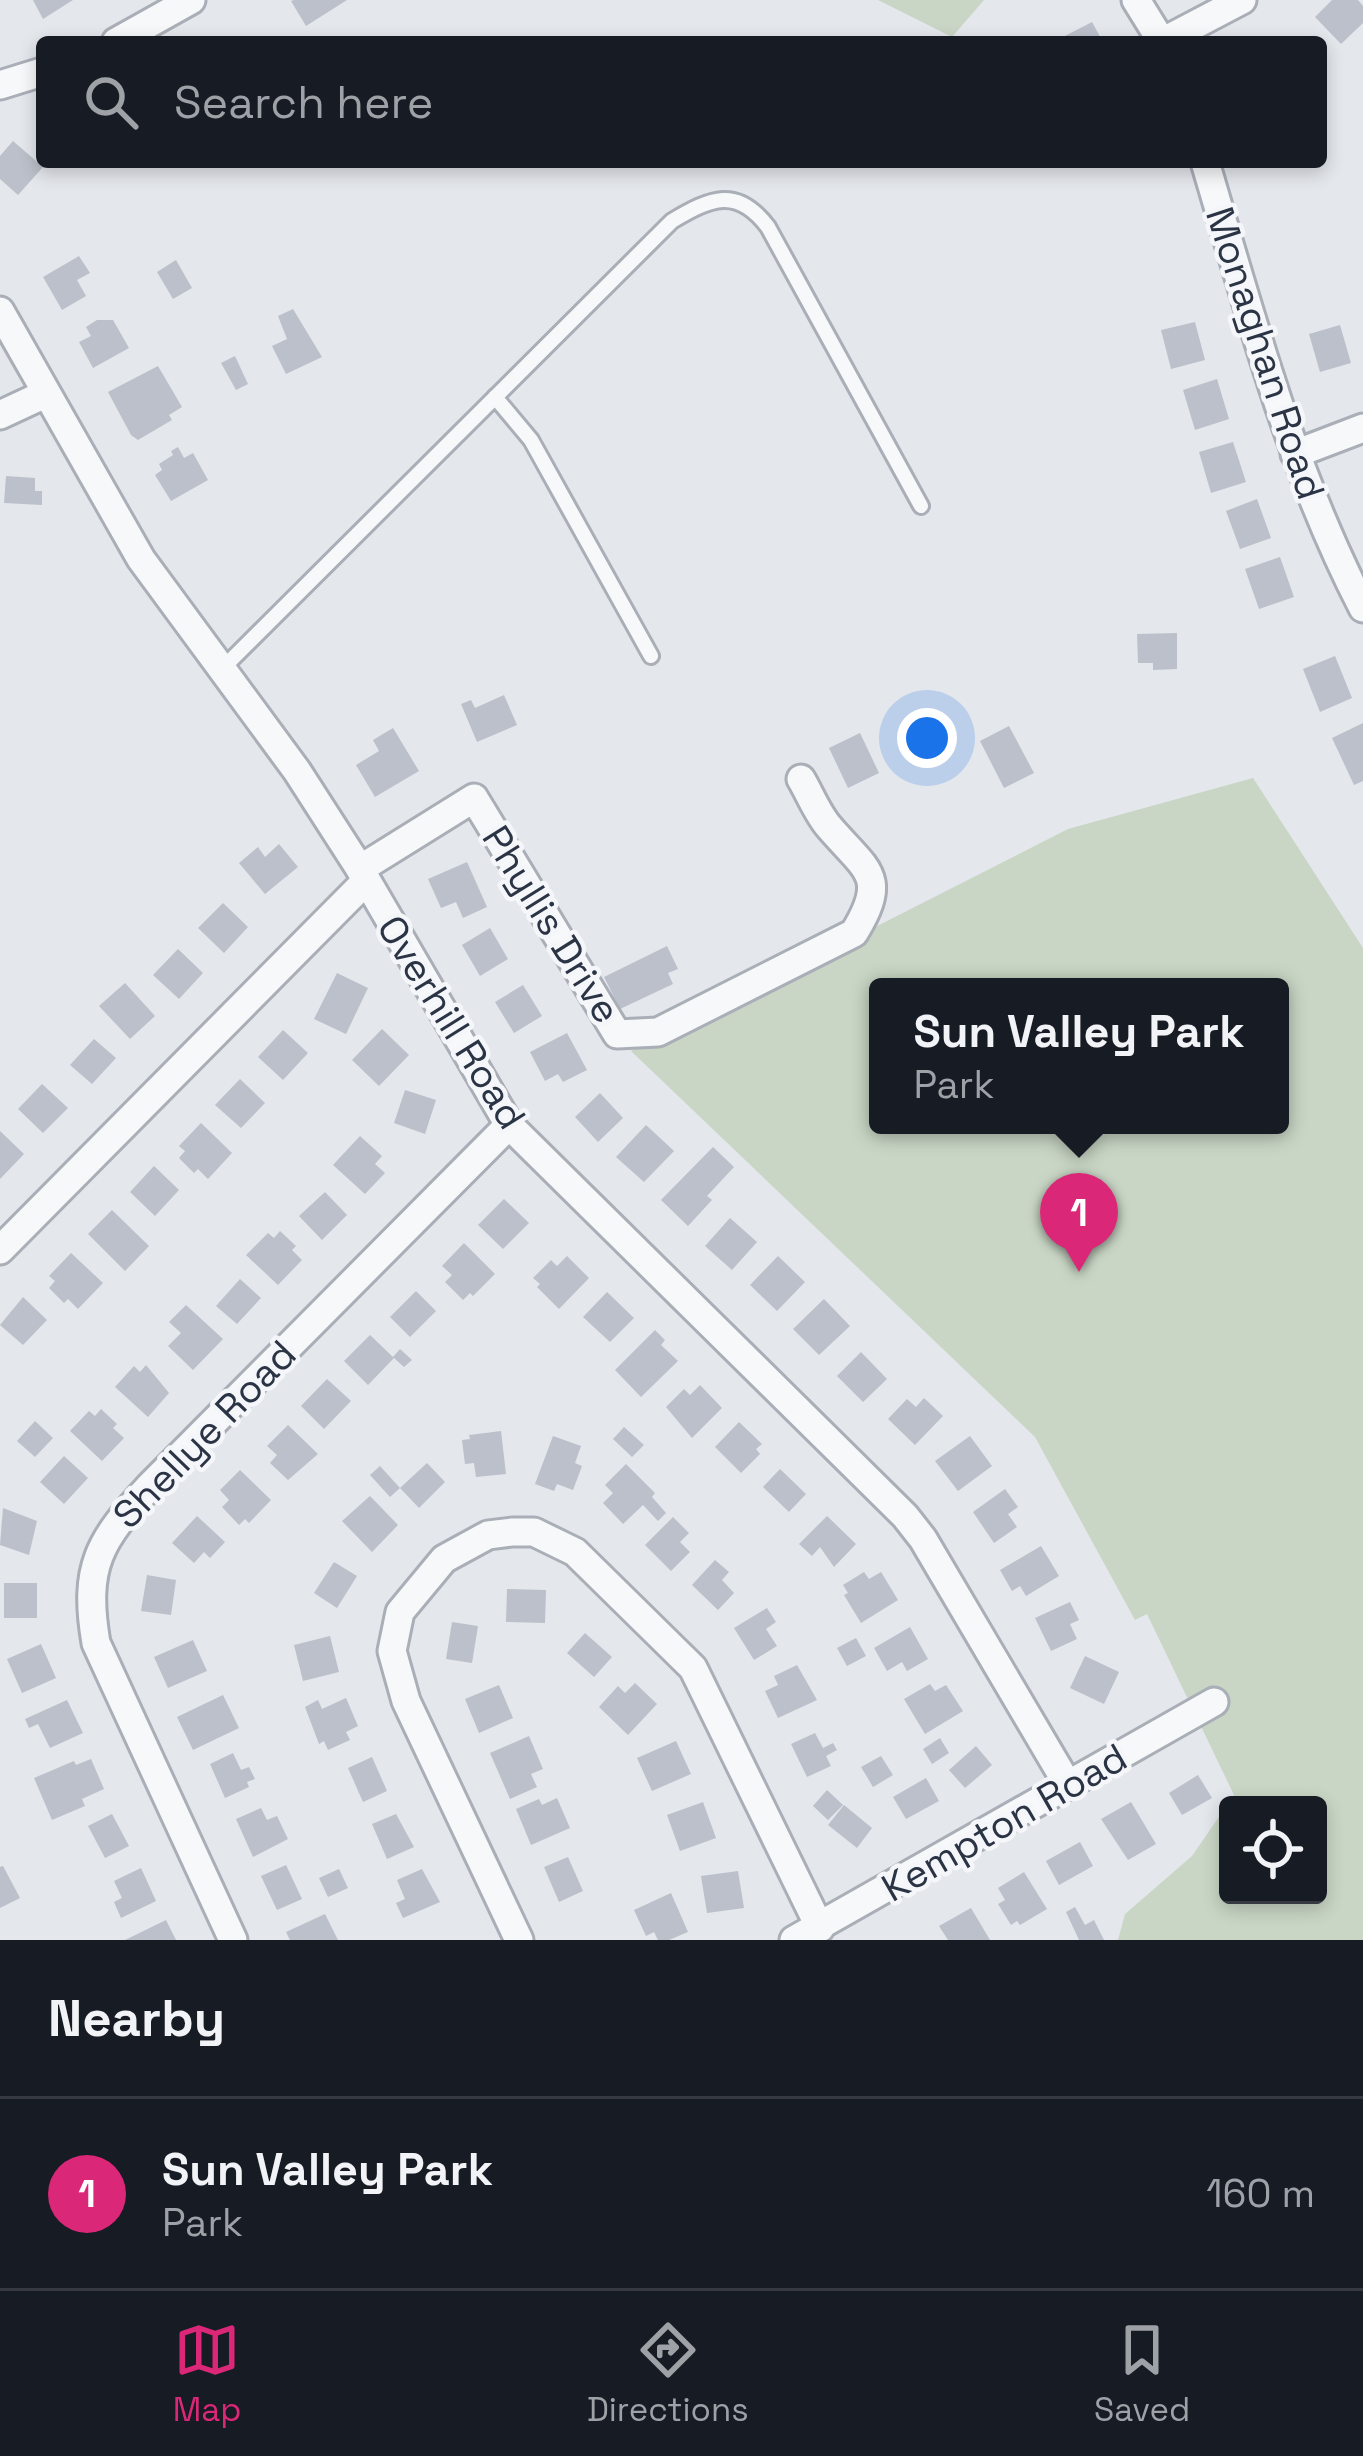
<!DOCTYPE html>
<style>
:root{--surface:#171b24;--page:#242831;--text:#f1f3f6;--muted:#9ea1a6;--line:#363941;--accent:#db2777}
body{margin:0;font-family:"Space Grotesk",sans-serif;background:var(--page);color:var(--text)}
.controls{position:absolute;right:36px;bottom:36px;display:grid;overflow:hidden;border-radius:12px;box-shadow:0 6px 18px #0003}
.controls button{width:108px;height:108px;display:grid;place-items:center;padding:0;border:0;border-bottom:3px solid var(--line);background:var(--surface);color:var(--text);font:60px sans-serif}
.you{position:absolute;left:927px;top:738px;width:42px;height:42px;margin:-30px;border:9px solid #fff;border-radius:50%;background:#1a73e8;box-shadow:0 0 0 18px #1a73e833}
.badge{display:grid;place-items:center;width:78px;height:78px;border-radius:50%;background:var(--accent);color:#fff;font-size:39px;font-weight:700}
.pin{position:absolute;translate:-50% -99px;filter:drop-shadow(0 3px 6px #0008)}
.pin::after{content:'';position:absolute;top:63px;width:42px;height:36px;background:inherit;clip-path:polygon(0 0,100% 0,50% 100%)}
.popup{position:absolute;left:869px;top:978px;width:420px;height:156px;box-sizing:border-box;display:grid;place-content:center;border-radius:12px;background:var(--surface);filter:drop-shadow(0 3px 9px #0005);font-size:39px;white-space:nowrap;color:var(--muted)}
.popup b{font-size:45px;color:var(--text)}
.popup::after{content:'';position:absolute;left:50%;top:100%;margin-left:-24px;border:24px solid transparent;border-top-color:var(--surface)}
.list{margin:0;padding:0;list-style:none}
h2{display:flex;justify-content:space-between;align-items:center;height:156px;margin:0;padding:0 48px;font-size:51px}
h2 small{font-size:39px;font-weight:400;color:var(--muted)}
.list li{display:grid;grid-template-columns:78px 1fr auto;gap:36px;align-items:center;box-sizing:border-box;height:192px;padding:0 48px;border-top:3px solid var(--line)}
.list b{display:block;font-size:45px;white-space:nowrap}
.list p{margin:0;font-size:39px;white-space:nowrap;color:var(--muted)}
.list em{font-size:39px;font-style:normal;color:var(--muted)}
.icon{flex:none;width:66px;height:66px;fill:none;stroke:currentColor;stroke-width:2;stroke-linecap:round;stroke-linejoin:round}
.map{position:relative;flex:none;width:1363px;height:1940px;overflow:hidden}
.search{position:absolute;background:var(--surface);box-shadow:0 6px 18px #0003;left:36px;right:36px;top:36px;height:132px;display:flex;align-items:center;gap:30px;box-sizing:border-box;padding:0 42px;border-radius:12px;color:var(--muted);font-size:45px}
.sheet{height:348px;background:var(--surface)}
nav{display:flex;justify-content:space-around;align-items:center;box-sizing:border-box;height:168px;border-top:3px solid var(--line);background:var(--surface);font-size:33px;color:var(--muted)}
nav a{display:grid;justify-items:center;gap:6px}
nav .on{color:var(--accent)}
.map>svg:first-child{display:block}
.green{fill:#c9d6c5;fill-rule:evenodd}
.building{fill:#bbc0ca}
.lines{fill:none;stroke-linecap:round;stroke-linejoin:round}
.lane-casing{stroke:#a9aeb7;stroke-width:20}
.street-casing{stroke:#a9aeb7;stroke-width:33}
.lane{stroke:#f7f8fa;stroke-width:14}
.street{stroke:#f7f8fa;stroke-width:27}
.labels{text-anchor:middle;stroke-width:9;stroke-linejoin:round;paint-order:stroke}
.street-label{font-size:39px;fill:#2b3445;stroke:#f4f6f9}
</style>
<div class="map">
<svg width="1363" height="1940" viewBox="0 0 1363 1940">
<rect width="100%" height="100%" fill="#e4e7ec"/>
<!-- green -->
<g class="green">
<path d="M 878,0 L 984,0 L 952,37 Z"/>
<path d="M 1253,778 L 1363,948 L 1363,1940 L 1118,1940 L 1125,1914 L 1192,1856 L 1234,1795 L 1147,1614 L 1135,1620 L 1035,1437 L 631,1051 L 1068,829 ZM 878,987 L 1280,987 L 1280,1125 L 878,1125 ZM 1228,1805 L 1318,1805 L 1318,1895 L 1228,1895 Z"/>
</g>
<!-- building -->
<g class="building">
<path d="M 33,0 L 73,0 L 43,19 Z"/>
<path d="M 347,0 L 306,26 L 291,1 L 294,0 Z"/>
<path d="M 1332,0 L 1358,0 L 1363,6 L 1363,23 L 1341,44 L 1315,17 Z"/>
<path d="M 1092,22 L 1103,42 L 1063,42 L 1061,38 Z"/>
<path d="M 13,141 L 43,167 L 18,195 L 0,179 L 0,156 Z"/>
<path d="M 79,256 L 90,273 L 77,280 L 86,296 L 62,310 L 43,277 Z"/>
<path d="M 176,260 L 192,288 L 173,299 L 157,272 Z"/>
<path d="M 293,309 L 322,357 L 286,374 L 272,346 L 287,339 L 278,316 Z"/>
<path d="M 97,320 L 113,320 L 129,348 L 93,368 L 79,342 L 91,336 L 86,327 Z"/>
<path d="M 1195,322 L 1205,360 L 1171,369 L 1161,330 Z"/>
<path d="M 1340,325 L 1351,363 L 1320,372 L 1309,334 Z"/>
<path d="M 235,356 L 248,384 L 236,390 L 221,363 Z"/>
<path d="M 158,366 L 182,407 L 169,415 L 172,420 L 138,440 L 131,435 L 108,392 Z"/>
<path d="M 1217,379 L 1229,419 L 1195,430 L 1183,390 Z"/>
<path d="M 1233,442 L 1246,482 L 1211,493 L 1199,452 Z"/>
<path d="M 178,447 L 184,458 L 193,453 L 208,480 L 171,501 L 155,475 L 162,470 L 159,464 L 173,455 L 171,451 Z"/>
<path d="M 6,476 L 35,478 L 35,491 L 42,491 L 42,505 L 4,503 Z"/>
<path d="M 1257,499 L 1271,538 L 1240,549 L 1226,511 Z"/>
<path d="M 1280,557 L 1294,597 L 1259,609 L 1245,569 Z"/>
<path d="M 1177,633 L 1177,669 L 1153,670 L 1153,663 L 1138,663 L 1137,634 Z"/>
<path d="M 1335,656 L 1352,698 L 1320,712 L 1303,669 Z"/>
<path d="M 504,695 L 517,725 L 477,742 L 461,704 L 471,700 L 475,708 Z"/>
<path d="M 1363,723 L 1363,781 L 1354,785 L 1332,738 Z"/>
<path d="M 1009,726 L 1034,773 L 1004,788 L 980,741 Z"/>
<path d="M 393,728 L 419,771 L 375,797 L 356,765 L 379,751 L 373,740 Z"/>
<path d="M 860,733 L 879,773 L 848,788 L 829,748 Z"/>
<path d="M 279,844 L 298,867 L 265,894 L 239,863 L 258,847 L 265,857 Z"/>
<path d="M 467,862 L 487,907 L 463,918 L 456,902 L 441,908 L 428,879 Z"/>
<path d="M 223,903 L 248,927 L 224,953 L 198,928 Z"/>
<path d="M 490,928 L 508,959 L 480,976 L 462,945 Z"/>
<path d="M 667,946 L 678,969 L 668,973 L 673,984 L 620,1009 L 604,977 Z"/>
<path d="M 178,949 L 203,973 L 179,999 L 153,975 Z"/>
<path d="M 337,973 L 368,988 L 346,1034 L 314,1019 Z"/>
<path d="M 125,983 L 155,1016 L 130,1039 L 99,1006 Z"/>
<path d="M 523,985 L 542,1016 L 514,1033 L 495,1002 Z"/>
<path d="M 382,1029 L 409,1055 L 379,1086 L 352,1060 Z"/>
<path d="M 283,1030 L 308,1053 L 283,1080 L 258,1057 Z"/>
<path d="M 567,1033 L 587,1070 L 563,1082 L 558,1074 L 545,1081 L 530,1052 Z"/>
<path d="M 94,1039 L 116,1058 L 92,1084 L 70,1065 Z"/>
<path d="M 240,1079 L 265,1103 L 241,1128 L 215,1105 Z"/>
<path d="M 42,1084 L 68,1108 L 43,1133 L 18,1109 Z"/>
<path d="M 405,1090 L 436,1100 L 425,1134 L 394,1123 Z"/>
<path d="M 600,1093 L 623,1118 L 598,1142 L 575,1117 Z"/>
<path d="M 201,1123 L 232,1153 L 208,1179 L 198,1169 L 194,1173 L 179,1158 L 185,1151 L 179,1146 Z"/>
<path d="M 646,1125 L 674,1151 L 644,1182 L 616,1157 Z"/>
<path d="M 0,1131 L 24,1154 L 0,1179 Z"/>
<path d="M 360,1136 L 382,1156 L 375,1164 L 385,1173 L 365,1194 L 333,1165 Z"/>
<path d="M 713,1147 L 734,1167 L 707,1196 L 712,1200 L 688,1226 L 661,1200 Z"/>
<path d="M 154,1166 L 179,1190 L 155,1216 L 130,1192 Z"/>
<path d="M 325,1192 L 347,1215 L 322,1240 L 299,1216 Z"/>
<path d="M 504,1199 L 529,1223 L 503,1249 L 478,1225 Z"/>
<path d="M 112,1210 L 149,1246 L 125,1271 L 88,1234 Z"/>
<path d="M 730,1218 L 757,1242 L 732,1270 L 705,1246 Z"/>
<path d="M 280,1231 L 296,1246 L 292,1250 L 302,1260 L 278,1285 L 246,1255 L 268,1233 L 274,1238 Z"/>
<path d="M 464,1243 L 495,1274 L 473,1296 L 470,1293 L 463,1300 L 445,1282 L 452,1275 L 442,1266 Z"/>
<path d="M 71,1253 L 103,1283 L 78,1309 L 68,1299 L 64,1303 L 49,1288 L 55,1281 L 49,1276 Z"/>
<path d="M 567,1256 L 589,1278 L 559,1309 L 537,1287 L 540,1284 L 533,1278 L 551,1260 L 557,1266 Z"/>
<path d="M 778,1256 L 805,1282 L 777,1311 L 750,1285 Z"/>
<path d="M 240,1279 L 261,1298 L 237,1324 L 216,1306 Z"/>
<path d="M 416,1291 L 436,1311 L 410,1337 L 390,1317 Z"/>
<path d="M 607,1292 L 634,1318 L 610,1342 L 583,1317 Z"/>
<path d="M 23,1297 L 47,1320 L 23,1345 L 0,1325 Z"/>
<path d="M 824,1299 L 850,1326 L 819,1355 L 793,1329 Z"/>
<path d="M 186,1305 L 223,1339 L 193,1370 L 168,1346 L 181,1333 L 169,1322 Z"/>
<path d="M 655,1330 L 665,1340 L 661,1345 L 678,1361 L 641,1397 L 615,1370 Z"/>
<path d="M 370,1335 L 393,1357 L 400,1349 L 412,1360 L 404,1367 L 394,1358 L 368,1385 L 344,1361 Z"/>
<path d="M 861,1352 L 887,1379 L 863,1402 L 837,1376 Z"/>
<path d="M 146,1365 L 169,1393 L 148,1417 L 115,1387 L 134,1366 L 140,1372 Z"/>
<path d="M 327,1379 L 351,1401 L 324,1429 L 301,1406 Z"/>
<path d="M 700,1385 L 722,1408 L 692,1438 L 666,1407 L 684,1389 L 690,1395 Z"/>
<path d="M 924,1398 L 943,1416 L 915,1445 L 888,1419 L 907,1399 L 916,1407 Z"/>
<path d="M 101,1409 L 117,1424 L 113,1428 L 124,1438 L 102,1461 L 70,1431 L 89,1411 L 95,1416 Z"/>
<path d="M 35,1421 L 53,1438 L 35,1457 L 17,1441 Z"/>
<path d="M 739,1422 L 762,1444 L 756,1449 L 760,1454 L 741,1473 L 715,1447 Z"/>
<path d="M 288,1425 L 318,1454 L 288,1480 L 270,1463 L 277,1455 L 267,1446 Z"/>
<path d="M 624,1427 L 644,1445 L 632,1457 L 613,1439 Z"/>
<path d="M 501,1431 L 506,1474 L 476,1477 L 474,1463 L 465,1464 L 462,1440 L 470,1439 L 469,1435 Z"/>
<path d="M 553,1436 L 581,1446 L 575,1463 L 582,1466 L 573,1490 L 557,1484 L 554,1491 L 535,1484 Z"/>
<path d="M 970,1436 L 992,1466 L 958,1491 L 935,1461 Z"/>
<path d="M 64,1456 L 88,1478 L 64,1504 L 40,1482 Z"/>
<path d="M 427,1463 L 445,1482 L 419,1508 L 400,1488 Z"/>
<path d="M 626,1464 L 655,1493 L 652,1497 L 666,1513 L 658,1521 L 643,1505 L 623,1524 L 603,1503 L 613,1493 L 605,1485 Z"/>
<path d="M 380,1466 L 400,1488 L 390,1497 L 370,1475 Z"/>
<path d="M 780,1469 L 806,1494 L 789,1512 L 763,1487 Z"/>
<path d="M 240,1470 L 271,1500 L 249,1523 L 245,1519 L 239,1525 L 222,1507 L 229,1500 L 220,1490 Z"/>
<path d="M 1005,1489 L 1018,1507 L 1008,1514 L 1017,1527 L 994,1543 L 973,1512 Z"/>
<path d="M 370,1496 L 398,1525 L 372,1552 L 342,1521 Z"/>
<path d="M 3,1508 L 37,1521 L 29,1555 L 0,1545 Z"/>
<path d="M 197,1516 L 225,1542 L 210,1558 L 204,1552 L 194,1563 L 172,1543 Z"/>
<path d="M 827,1516 L 856,1544 L 834,1567 L 820,1547 L 812,1556 L 799,1544 Z"/>
<path d="M 673,1517 L 689,1533 L 680,1542 L 690,1552 L 671,1571 L 645,1545 Z"/>
<path d="M 1041,1546 L 1059,1576 L 1026,1596 L 1020,1586 L 1012,1591 L 1000,1570 Z"/>
<path d="M 715,1560 L 729,1572 L 722,1580 L 734,1593 L 718,1610 L 692,1585 Z"/>
<path d="M 334,1562 L 357,1576 L 337,1608 L 314,1593 Z"/>
<path d="M 864,1572 L 869,1579 L 881,1572 L 898,1600 L 861,1623 L 844,1595 L 848,1593 L 843,1585 Z"/>
<path d="M 147,1575 L 176,1580 L 171,1615 L 141,1611 Z"/>
<rect x="4" y="1583" width="33" height="35"/>
<path d="M 507,1589 L 546,1590 L 545,1623 L 506,1622 Z"/>
<path d="M 1070,1602 L 1079,1620 L 1070,1624 L 1077,1639 L 1051,1651 L 1035,1618 Z"/>
<path d="M 767,1608 L 776,1622 L 766,1629 L 777,1646 L 754,1660 L 734,1628 Z"/>
<path d="M 452,1622 L 478,1626 L 472,1663 L 446,1659 Z"/>
<path d="M 910,1627 L 928,1659 L 907,1671 L 902,1662 L 887,1671 L 874,1648 Z"/>
<path d="M 585,1633 L 612,1657 L 594,1677 L 567,1653 Z"/>
<path d="M 330,1636 L 339,1672 L 303,1681 L 294,1645 Z"/>
<path d="M 856,1638 L 866,1656 L 847,1666 L 837,1648 Z"/>
<path d="M 193,1640 L 207,1671 L 168,1688 L 154,1657 Z"/>
<path d="M 41,1644 L 56,1678 L 22,1693 L 7,1659 Z"/>
<path d="M 1085,1656 L 1119,1672 L 1104,1704 L 1070,1688 Z"/>
<path d="M 797,1665 L 817,1700 L 778,1718 L 765,1691 L 778,1685 L 774,1676 Z"/>
<path d="M 635,1683 L 657,1704 L 628,1735 L 599,1707 L 618,1686 L 625,1693 Z"/>
<path d="M 930,1684 L 935,1691 L 946,1685 L 963,1711 L 925,1734 L 904,1699 Z"/>
<path d="M 499,1685 L 513,1718 L 479,1733 L 465,1699 Z"/>
<path d="M 223,1695 L 239,1728 L 193,1750 L 177,1717 Z"/>
<path d="M 346,1698 L 358,1726 L 346,1732 L 350,1740 L 328,1750 L 324,1741 L 319,1744 L 305,1707 L 318,1700 L 322,1709 Z"/>
<path d="M 67,1700 L 83,1733 L 50,1748 L 38,1724 L 29,1728 L 25,1719 Z"/>
<path d="M 815,1733 L 823,1748 L 833,1743 L 837,1750 L 826,1756 L 831,1766 L 807,1777 L 791,1744 Z"/>
<path d="M 529,1736 L 543,1769 L 531,1774 L 537,1787 L 510,1799 L 490,1753 Z"/>
<path d="M 940,1738 L 949,1753 L 932,1764 L 923,1749 Z"/>
<path d="M 676,1741 L 691,1774 L 652,1791 L 637,1758 Z"/>
<path d="M 976,1746 L 992,1765 L 965,1788 L 949,1770 Z"/>
<path d="M 233,1753 L 241,1770 L 249,1767 L 255,1779 L 247,1782 L 249,1787 L 225,1798 L 210,1764 Z"/>
<path d="M 881,1756 L 893,1775 L 873,1787 L 861,1767 Z"/>
<path d="M 372,1757 L 387,1791 L 363,1802 L 348,1768 Z"/>
<path d="M 91,1759 L 104,1789 L 82,1799 L 85,1806 L 52,1820 L 34,1778 L 74,1761 L 76,1765 Z"/>
<path d="M 1198,1775 L 1212,1798 L 1182,1815 L 1169,1793 Z"/>
<path d="M 926,1778 L 939,1801 L 906,1819 L 893,1797 Z"/>
<path d="M 827,1790 L 843,1805 L 828,1820 L 813,1806 Z"/>
<path d="M 557,1798 L 570,1828 L 531,1845 L 516,1809 L 539,1799 L 542,1805 Z"/>
<path d="M 703,1802 L 716,1838 L 680,1851 L 667,1815 Z"/>
<path d="M 1131,1802 L 1156,1844 L 1128,1860 L 1101,1819 Z"/>
<path d="M 844,1805 L 872,1828 L 857,1848 L 828,1825 Z"/>
<path d="M 261,1808 L 267,1820 L 277,1816 L 288,1839 L 253,1857 L 236,1819 Z"/>
<path d="M 112,1814 L 129,1846 L 105,1858 L 88,1826 Z"/>
<path d="M 396,1814 L 414,1847 L 387,1859 L 372,1824 Z"/>
<path d="M 1080,1842 L 1093,1866 L 1059,1885 L 1046,1861 Z"/>
<path d="M 568,1857 L 583,1891 L 559,1902 L 544,1867 Z"/>
<path d="M 286,1865 L 302,1899 L 277,1910 L 261,1876 Z"/>
<path d="M 3,1866 L 20,1898 L 0,1908 L 0,1867 Z"/>
<path d="M 141,1868 L 156,1901 L 121,1918 L 114,1902 L 122,1898 L 114,1881 Z"/>
<path d="M 339,1869 L 348,1888 L 328,1897 L 319,1878 Z"/>
<path d="M 422,1869 L 440,1902 L 403,1918 L 396,1903 L 405,1899 L 397,1880 Z"/>
<path d="M 738,1871 L 744,1908 L 707,1913 L 701,1876 Z"/>
<path d="M 1024,1872 L 1047,1909 L 1020,1925 L 1017,1921 L 1011,1925 L 998,1904 L 1005,1900 L 998,1888 Z"/>
<path d="M 671,1893 L 688,1932 L 669,1940 L 658,1940 L 654,1932 L 646,1936 L 634,1910 Z"/>
<path d="M 1075,1907 L 1085,1925 L 1094,1920 L 1104,1940 L 1079,1940 L 1066,1912 Z"/>
<path d="M 971,1908 L 990,1940 L 948,1940 L 939,1926 Z"/>
<path d="M 325,1914 L 338,1940 L 290,1940 L 286,1932 Z"/>
<path d="M 166,1920 L 176,1940 L 125,1940 Z"/>
</g>
<g class="lines">
<!-- lane casing -->
<g class="lane-casing">
<g id="lane">
<path d="M 495,397 L 531,440 L 651,656"/>
<path d="M 222,669 L 672,221 C 711,198 737,186 768,227 L 921,506"/>
</g>
</g>
<!-- street casing -->
<g class="street-casing">
<g id="street">
<path d="M 1136,0 L 1162,42"/>
<path d="M 116,42 L 191,0"/>
<path d="M 1162,42 L 1242,0"/>
<path d="M 0,85 L 42,72"/>
<path d="M 1205,162 C 1250,313 1290,467 1363,608"/>
<path d="M 0,311 L 141,559 L 297,771 L 360,869 L 509,1125 L 905,1516 L 923,1539 L 1068,1785"/>
<path d="M 0,415 L 45,394"/>
<path d="M 1295,454 L 1363,428"/>
<path d="M 360,869 L 474,798 L 617,1034 L 658,1032 L 854,933 C 889,876 867,871 830,828 C 818,815 810,794 801,779"/>
<path d="M 0,1250 L 366,881"/>
<path d="M 233,1940 L 96,1643 C 83,1566 99,1541 150,1486 L 509,1125"/>
<path d="M 519,1940 L 406,1701 L 392,1651 L 400,1612 L 444,1559 L 488,1535 L 512,1532 L 534,1532 L 575,1552 L 693,1668 L 820,1928"/>
<path d="M 794,1940 L 1214,1702"/>
</g>
</g>
<!-- lane -->
<use href="#lane" class="lane"/>
<!-- street -->
<use href="#street" class="street"/>
</g>
<g class="labels">
<!-- street labels -->
<g class="street-label">
<text transform="translate(1266 353) rotate(72)" y="14">Monaghan Road</text>
<text transform="translate(552 924) rotate(58)" y="14">Phyllis Drive</text>
<text transform="translate(452 1022) rotate(58)" y="14">Overhill Road</text>
<text transform="translate(204 1434) rotate(-46)" y="14">Shellye Road</text>
<text transform="translate(1004 1822) rotate(-30)" y="14">Kempton Road</text>
</g>
</g>
</svg>
<div class="controls">
<button><svg class="icon" aria-label="locate" viewBox="0 0 24 24"><circle cx="12" cy="12" r="6"/><path d="M12 2v4M12 18v4M2 12h4M18 12h4"/></svg></button>
</div>
<div class="you"></div>
<div class="pin badge" style="left:1079px;top:1272px">1</div>
<div class="popup"><b>Sun Valley Park</b>Park</div>
<div class="search"><svg class="icon" aria-label="search" viewBox="0 0 24 24"><circle cx="10" cy="10" r="6"/><path d="M15 15l6 6"/></svg>Search here</div>
</div>
<section class="sheet">
<h2>Nearby<small></small></h2>
<ul class="list">
<li><span class="badge">1</span><div><b>Sun Valley Park</b><p>Park</p></div><em>160 m</em></li>
</ul>
</section>
<nav>
<a class="on"><svg class="icon" aria-label="map" viewBox="0 0 24 24"><path d="M3 6l6-2 6 2 6-2v14l-6 2-6-2-6 2zM9 4v14M15 6v14"/></svg>Map</a>
<a><svg class="icon" aria-label="directions" viewBox="0 0 24 24"><path d="M12 3l9 9-9 9-9-9zM9 14v-3h6M13 9l2 2-2 2"/></svg>Directions</a>
<a><svg class="icon" aria-label="saved" viewBox="0 0 24 24"><path d="M7 4h10v16l-5-4-5 4z"/></svg>Saved</a>
</nav>
